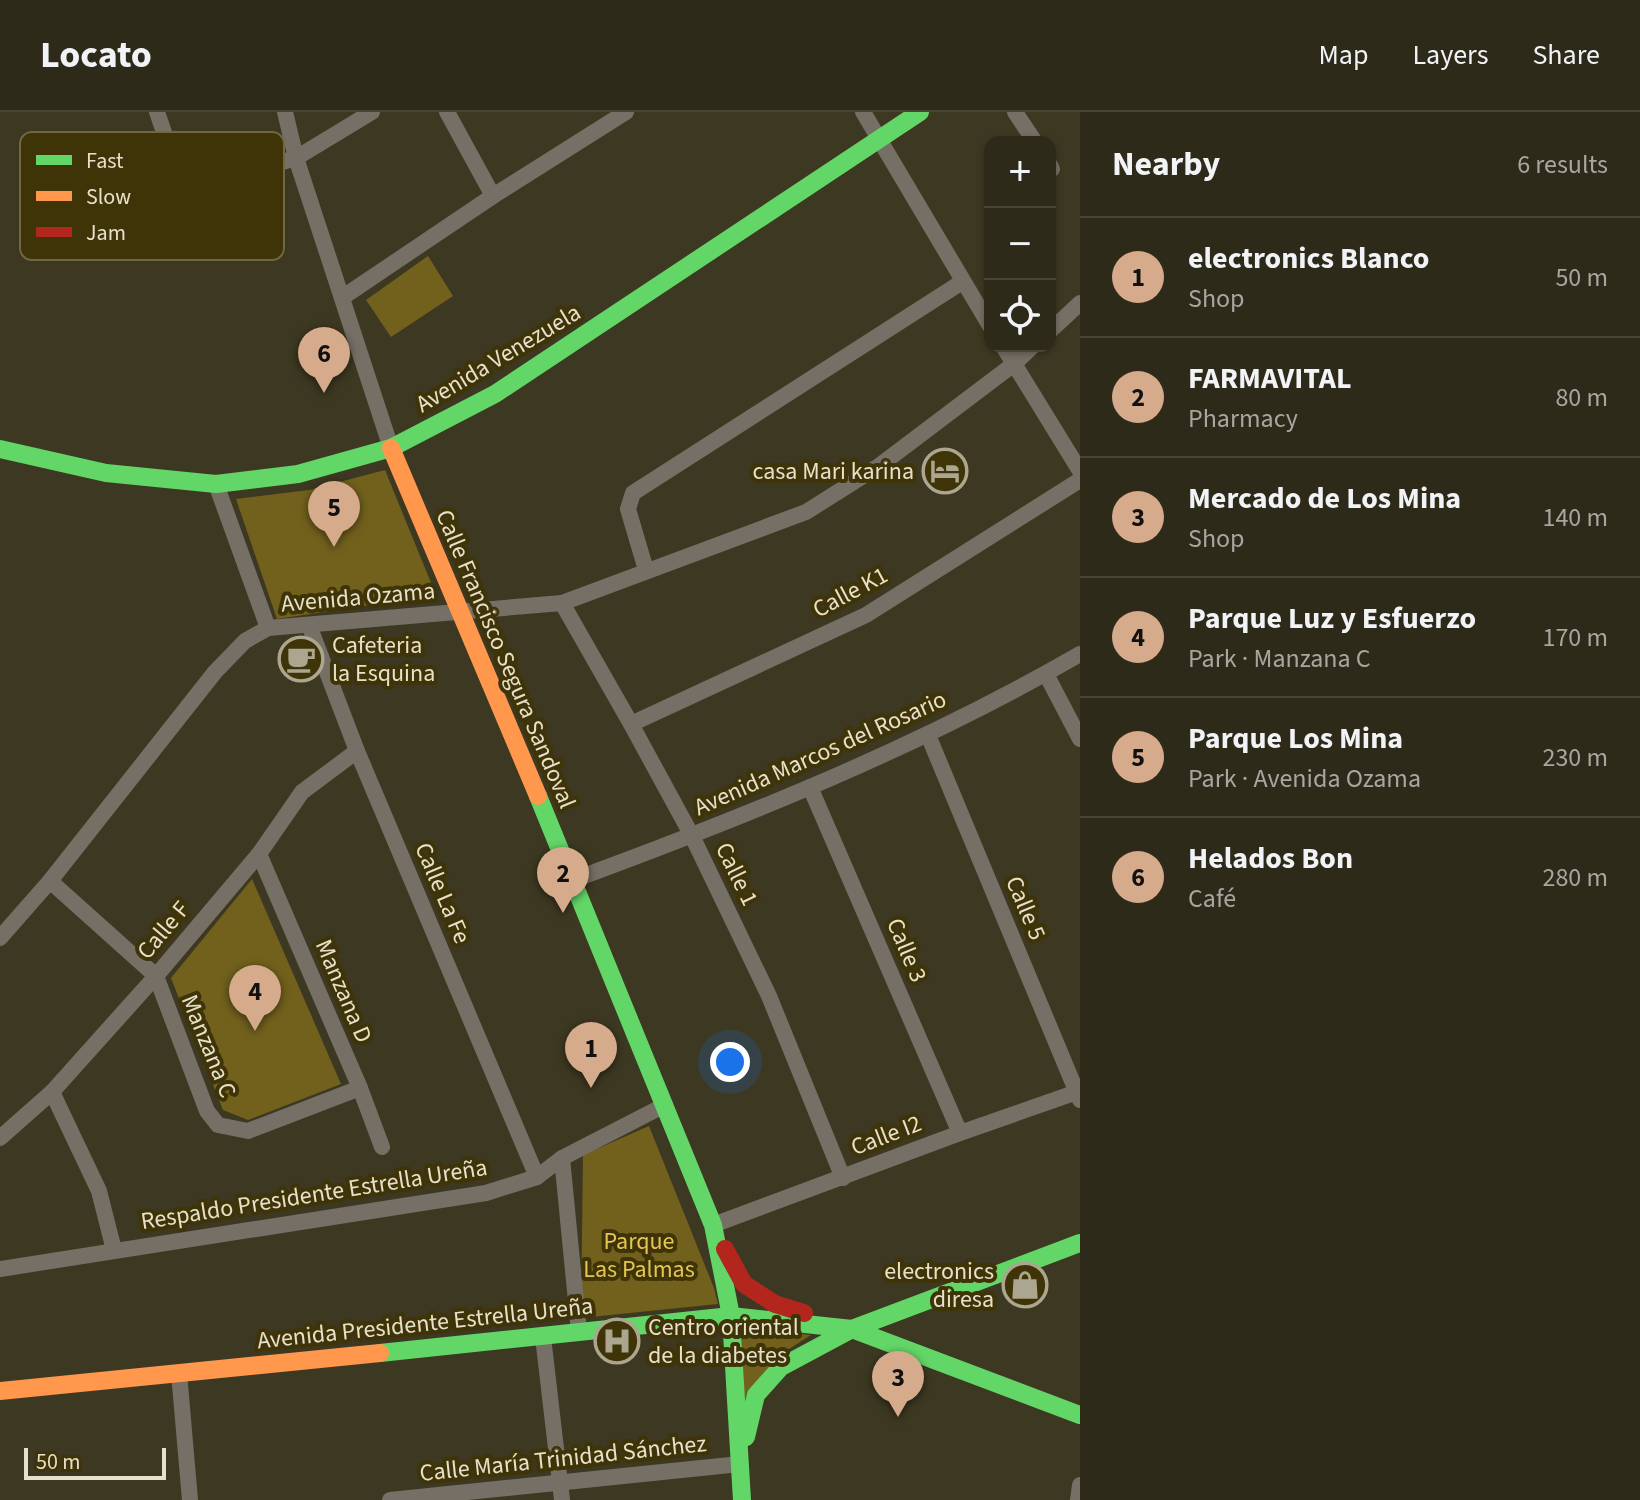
<!DOCTYPE html>
<meta charset="utf-8">
<style>
:root{--surface:#2e2a19;--page:#363222;--text:#f1f3f6;--muted:#a7a7a2;--line:#494638;--accent:#d6ab8b}
body{margin:0;font-family:"Source Sans 3",sans-serif;background:var(--page);color:var(--text)}
.controls{position:absolute;right:24px;top:24px;display:grid;overflow:hidden;border-radius:16px;box-shadow:0 2px 6px #0004}
.controls button{width:72px;height:72px;display:grid;place-items:center;padding:0;border:0;border-bottom:2px solid var(--line);background:var(--surface);color:var(--text);font:40px sans-serif}
.scale{position:absolute;left:24px;bottom:20px;width:142px;box-sizing:border-box;padding-left:8px;border:4px solid #e7e0ca;border-top:0;font-size:22px;line-height:28px;white-space:nowrap;color:#e7e0ca;-webkit-text-stroke:6px #3f3408;paint-order:stroke}
.you{position:absolute;left:730px;top:950px;width:28px;height:28px;margin:-20px;border:6px solid #fff;border-radius:50%;background:#1a73e8;box-shadow:0 0 0 12px #1a73e833}
.badge{display:grid;place-items:center;width:52px;height:52px;border-radius:50%;background:var(--accent);color:#111;font-size:26px;font-weight:700}
.pin{position:absolute;translate:-50% -66px;filter:drop-shadow(0 2px 4px #0008)}
.pin::after{content:'';position:absolute;top:42px;width:28px;height:24px;background:inherit;clip-path:polygon(0 0,100% 0,50% 100%)}
.list{margin:0;padding:0;list-style:none}
h2{display:flex;justify-content:space-between;align-items:center;height:104px;margin:0;padding:0 32px;font-size:34px}
h2 small{font-size:26px;font-weight:400;color:var(--muted)}
.list li{display:grid;grid-template-columns:52px 1fr auto;gap:24px;align-items:center;box-sizing:border-box;height:120px;padding:0 32px;border-top:2px solid var(--line)}
.list b{display:block;font-size:30px;white-space:nowrap}
.list p{margin:0;font-size:26px;white-space:nowrap;color:var(--muted)}
.list em{font-size:26px;font-style:normal;color:var(--muted)}
.icon{flex:none;width:44px;height:44px;fill:none;stroke:currentColor;stroke-width:2;stroke-linecap:round;stroke-linejoin:round}
.map{position:relative;flex:none;width:1080px;height:1388px;overflow:hidden}
header{display:flex;align-items:center;gap:48px;box-sizing:border-box;height:112px;padding:0 40px;background:var(--surface);border-bottom:2px solid var(--line)}
header strong{font-size:38px}
nav{display:flex;gap:44px;margin-inline-start:auto;font-size:28px}
main{display:flex}
aside{flex:1;background:var(--surface)}
.map>svg:first-child{display:block}
.green{fill:#71611d}
.lines{fill:none;stroke-linecap:round;stroke-linejoin:round}
.street{stroke:#756f65;stroke-width:16}
.fast{stroke:#63d668;stroke-width:18}
.slow{stroke:#ff974d;stroke-width:18}
.jam{stroke:#b3261e;stroke-width:18}
.labels{text-anchor:middle;stroke-width:8;stroke-linejoin:round;paint-order:stroke}
.street-label{font-size:24px;fill:#e7e0ca;stroke:#3f3408}
.poi-label{font-size:24px;fill:#e7e0ca;stroke:#3f3408;text-anchor:end}
.park-label{font-size:24px;fill:#e5c652;stroke:#3f3408}
.key{fill:#3f3408;stroke:#716842;stroke-width:2}
.key-label{font-size:22px;fill:#e7e0ca}
</style>
<header>
<strong>Locato</strong>
<nav><a>Map</a><a>Layers</a><a>Share</a></nav>
</header>
<main>
<div class="map">
<svg width="1080" height="1388" viewBox="0 0 1080 1388">
<rect width="100%" height="100%" fill="#3d3821"/>
<!-- green -->
<g class="green">
<path d="M 428,144 L 453,184 L 391,225 L 366,188 Z"/>
<path d="M 385,358 L 436,483 L 277,507 L 236,387 L 309,378 Z"/>
<path d="M 252,767 L 341,972 L 248,1008 L 223,998 L 171,866 Z"/>
<path d="M 649,1014 L 714,1176 L 718,1192 L 581,1206 L 583,1043 Z"/>
<path d="M 741,1216 L 811,1223 L 775,1246 L 745,1300 Z"/>
</g>
<g class="lines">
<!-- street -->
<g class="street">
<path d="M 157,0 L 184,79"/>
<path d="M 285,0 L 296,46 L 391,336"/>
<path d="M 447,0 L 493,84"/>
<path d="M 863,0 L 990,214"/>
<path d="M 1015,0 L 1035,30"/>
<path d="M 1050,53 L 1052,57"/>
<path d="M 118,98 L 296,46 L 372,0"/>
<path d="M 343,185 L 493,84 L 626,0"/>
<path d="M 1050,219 L 1080,191"/>
<path d="M 1003,234 L 1080,359"/>
<path d="M 216,372 L 268,516"/>
<path d="M 646,458 L 628,397 L 633,381 L 962,170"/>
<path d="M 562,491 L 631,612 L 692,724 L 769,884 L 843,1066"/>
<path d="M 309,513 L 357,639 L 537,1065"/>
<path d="M 1046,562 L 1080,627"/>
<path d="M 631,612 L 866,503 L 1080,368"/>
<path d="M 928,623 L 1080,988"/>
<path d="M 810,675 L 960,1021"/>
<path d="M 259,742 L 360,976 L 382,1035"/>
<path d="M 573,768 C 747,704 919,635 1080,542"/>
<path d="M 50,769 L 156,864 L 207,999 L 218,1013 L 248,1019 L 360,976"/>
<path d="M 0,826 L 50,769 L 215,560 L 245,529 L 268,516 L 562,491 L 806,400 L 879,354 L 1014,252 L 1033,234"/>
<path d="M 52,980 L 99,1079 L 114,1138"/>
<path d="M 0,1026 L 52,980 L 156,864 L 259,742 L 302,680 L 357,639"/>
<path d="M 562,1046 L 579,1220"/>
<path d="M 713,1113 L 960,1021 L 1077,980"/>
<path d="M 0,1157 L 486,1081 L 537,1065 L 562,1046 L 665,993"/>
<path d="M 543,1225 L 562,1388"/>
<path d="M 179,1261 L 190,1388"/>
<path d="M 390,1388 L 740,1352"/>
<path d="M 1078,1388 L 1080,1373"/>
</g>
<!-- fast -->
<g class="fast">
<path d="M 0,337 L 106,361 L 216,372 L 298,362 L 391,336 L 495,282 L 920,0"/>
<path d="M 538,684 L 713,1113 L 731,1204 L 742,1388"/>
<path d="M 380,1241 L 731,1204 L 852,1217 L 1080,1303"/>
<path d="M 746,1325 L 756,1283 L 781,1255 L 852,1217 L 1080,1131"/>
</g>
<!-- slow -->
<g class="slow">
<path d="M 391,336 L 538,684"/>
<path d="M 0,1279 L 380,1241"/>
</g>
<!-- jam -->
<path class="jam" d="M 725,1137 L 744,1172 L 775,1192 L 804,1201"/>
</g>
<!-- icons -->
<defs>
<g id="hotel-ring" transform="scale(2.3)"><circle r="9.5" fill="#3f3408" stroke="#aca58f" stroke-width="1.5"/><path d="M-6-4.5h1.5V1H6V5H4.5V3h-9V5H-6ZM-4 0a1.8 1.8 0 1 1 3.6 0ZM.5 0V-2.5h3Q6-2.5 6 0Z" fill="#aca58f"/></g>
<g id="cafe-ring" transform="scale(2.3)"><circle r="9.5" fill="#3f3408" stroke="#aca58f" stroke-width="1.5"/><path d="M-5.5-4.5H6V0H3Q3 3.5 0 3.5H-2.5Q-5.5 3.5-5.5 0ZM3-3.2v2h1.7v-2ZM-6 4.5H4V6H-6Z" fill="#aca58f"/></g>
<g id="shop-ring" transform="scale(2.3)"><circle r="9.5" fill="#3f3408" stroke="#aca58f" stroke-width="1.5"/><path d="M-5-2.5h2.3a2.7 3.5 0 0 1 5.4 0H5L5.5 6h-11ZM-1.5-2.5h3a1.5 2.3 0 0 0-3 0Z" fill="#aca58f"/></g>
<g id="hospital-ring" transform="scale(2.3)"><circle r="9.5" fill="#3f3408" stroke="#aca58f" stroke-width="1.5"/><path d="M-5-5h3v3.5h4V-5h3V5h-3V1.5h-4V5h-3Z" fill="#aca58f"/></g>
</defs>
<g fill-rule="evenodd">
<use href="#hotel-ring" x="945" y="359"/>
<use href="#cafe-ring" x="301" y="547"/>
<use href="#shop-ring" x="1025" y="1173"/>
<use href="#hospital-ring" x="617" y="1229"/>
</g>
<g class="labels">
<!-- street labels -->
<g class="street-label">
<text transform="translate(498 246) rotate(-31)" y="8">Avenida Venezuela</text>
<text transform="translate(850 480) rotate(-28)" y="8">Calle K1</text>
<text transform="translate(358 485) rotate(-5)" y="8">Avenida Ozama</text>
<text transform="translate(506 547) rotate(67)" y="8">Calle Francisco Segura Sandoval</text>
<text transform="translate(820 641) rotate(-24)" y="8">Avenida Marcos del Rosario</text>
<text transform="translate(737 762) rotate(64)" y="8">Calle 1</text>
<text transform="translate(443 781) rotate(67)" y="8">Calle La Fe</text>
<text transform="translate(1026 796) rotate(67)" y="8">Calle 5</text>
<text transform="translate(163 818) rotate(-50)" y="8">Calle F</text>
<text transform="translate(907 838) rotate(67)" y="8">Calle 3</text>
<text transform="translate(344 879) rotate(67)" y="8">Manzana D</text>
<text transform="translate(209 934) rotate(68)" y="8">Manzana C</text>
<text transform="translate(886 1023) rotate(-21)" y="8">Calle I2</text>
<text transform="translate(314 1082) rotate(-9)" y="8">Respaldo Presidente Estrella Ureña</text>
<text transform="translate(425 1211) rotate(-6)" y="8">Avenida Presidente Estrella Ureña</text>
<text transform="translate(563 1346) rotate(-6)" y="8">Calle María Trinidad Sánchez</text>
</g>
<!-- poi labels -->
<g class="poi-label">
<text x="914" y="367">casa Mari karina</text>
<text x="332" y="541" text-anchor="start">Cafeteria<tspan x="332" dy="28">la Esquina</tspan></text>
<text x="994" y="1167">electronics<tspan x="994" dy="28">diresa</tspan></text>
<text x="648" y="1223" text-anchor="start">Centro oriental<tspan x="648" dy="28">de la diabetes</tspan></text>
</g>
<!-- park labels -->
<g class="park-label">
<text x="639" y="1137">Parque<tspan x="639" dy="28">Las Palmas</tspan></text>
</g>
</g>
<!-- legend -->
<rect x="20" y="20" width="264" height="128" rx="12" class="key"/>
<rect x="36" y="43" width="36" height="10" fill="#63d668"/>
<rect x="36" y="79" width="36" height="10" fill="#ff974d"/>
<rect x="36" y="115" width="36" height="10" fill="#b3261e"/>
<g class="key-label">
<text x="86" y="56">Fast</text>
<text x="86" y="92">Slow</text>
<text x="86" y="128">Jam</text>
</g>
</svg>
<div class="controls">
<button>+</button>
<button>−</button>
<button><svg class="icon" aria-label="locate" viewBox="0 0 24 24"><circle cx="12" cy="12" r="6"/><path d="M12 2v4M12 18v4M2 12h4M18 12h4"/></svg></button>
</div>
<div class="scale">50 m</div>
<div class="you"></div>
<div class="pin badge" style="left:591px;top:976px">1</div>
<div class="pin badge" style="left:563px;top:801px">2</div>
<div class="pin badge" style="left:898px;top:1305px">3</div>
<div class="pin badge" style="left:255px;top:919px">4</div>
<div class="pin badge" style="left:334px;top:435px">5</div>
<div class="pin badge" style="left:324px;top:281px">6</div>
</div>
<aside>
<h2>Nearby<small>6 results</small></h2>
<ul class="list">
<li><span class="badge">1</span><div><b>electronics Blanco</b><p>Shop</p></div><em>50 m</em></li>
<li><span class="badge">2</span><div><b>FARMAVITAL</b><p>Pharmacy</p></div><em>80 m</em></li>
<li><span class="badge">3</span><div><b>Mercado de Los Mina</b><p>Shop</p></div><em>140 m</em></li>
<li><span class="badge">4</span><div><b>Parque Luz y Esfuerzo</b><p>Park · Manzana C</p></div><em>170 m</em></li>
<li><span class="badge">5</span><div><b>Parque Los Mina</b><p>Park · Avenida Ozama</p></div><em>230 m</em></li>
<li><span class="badge">6</span><div><b>Helados Bon</b><p>Café</p></div><em>280 m</em></li>
</ul>
</aside>
</main>
